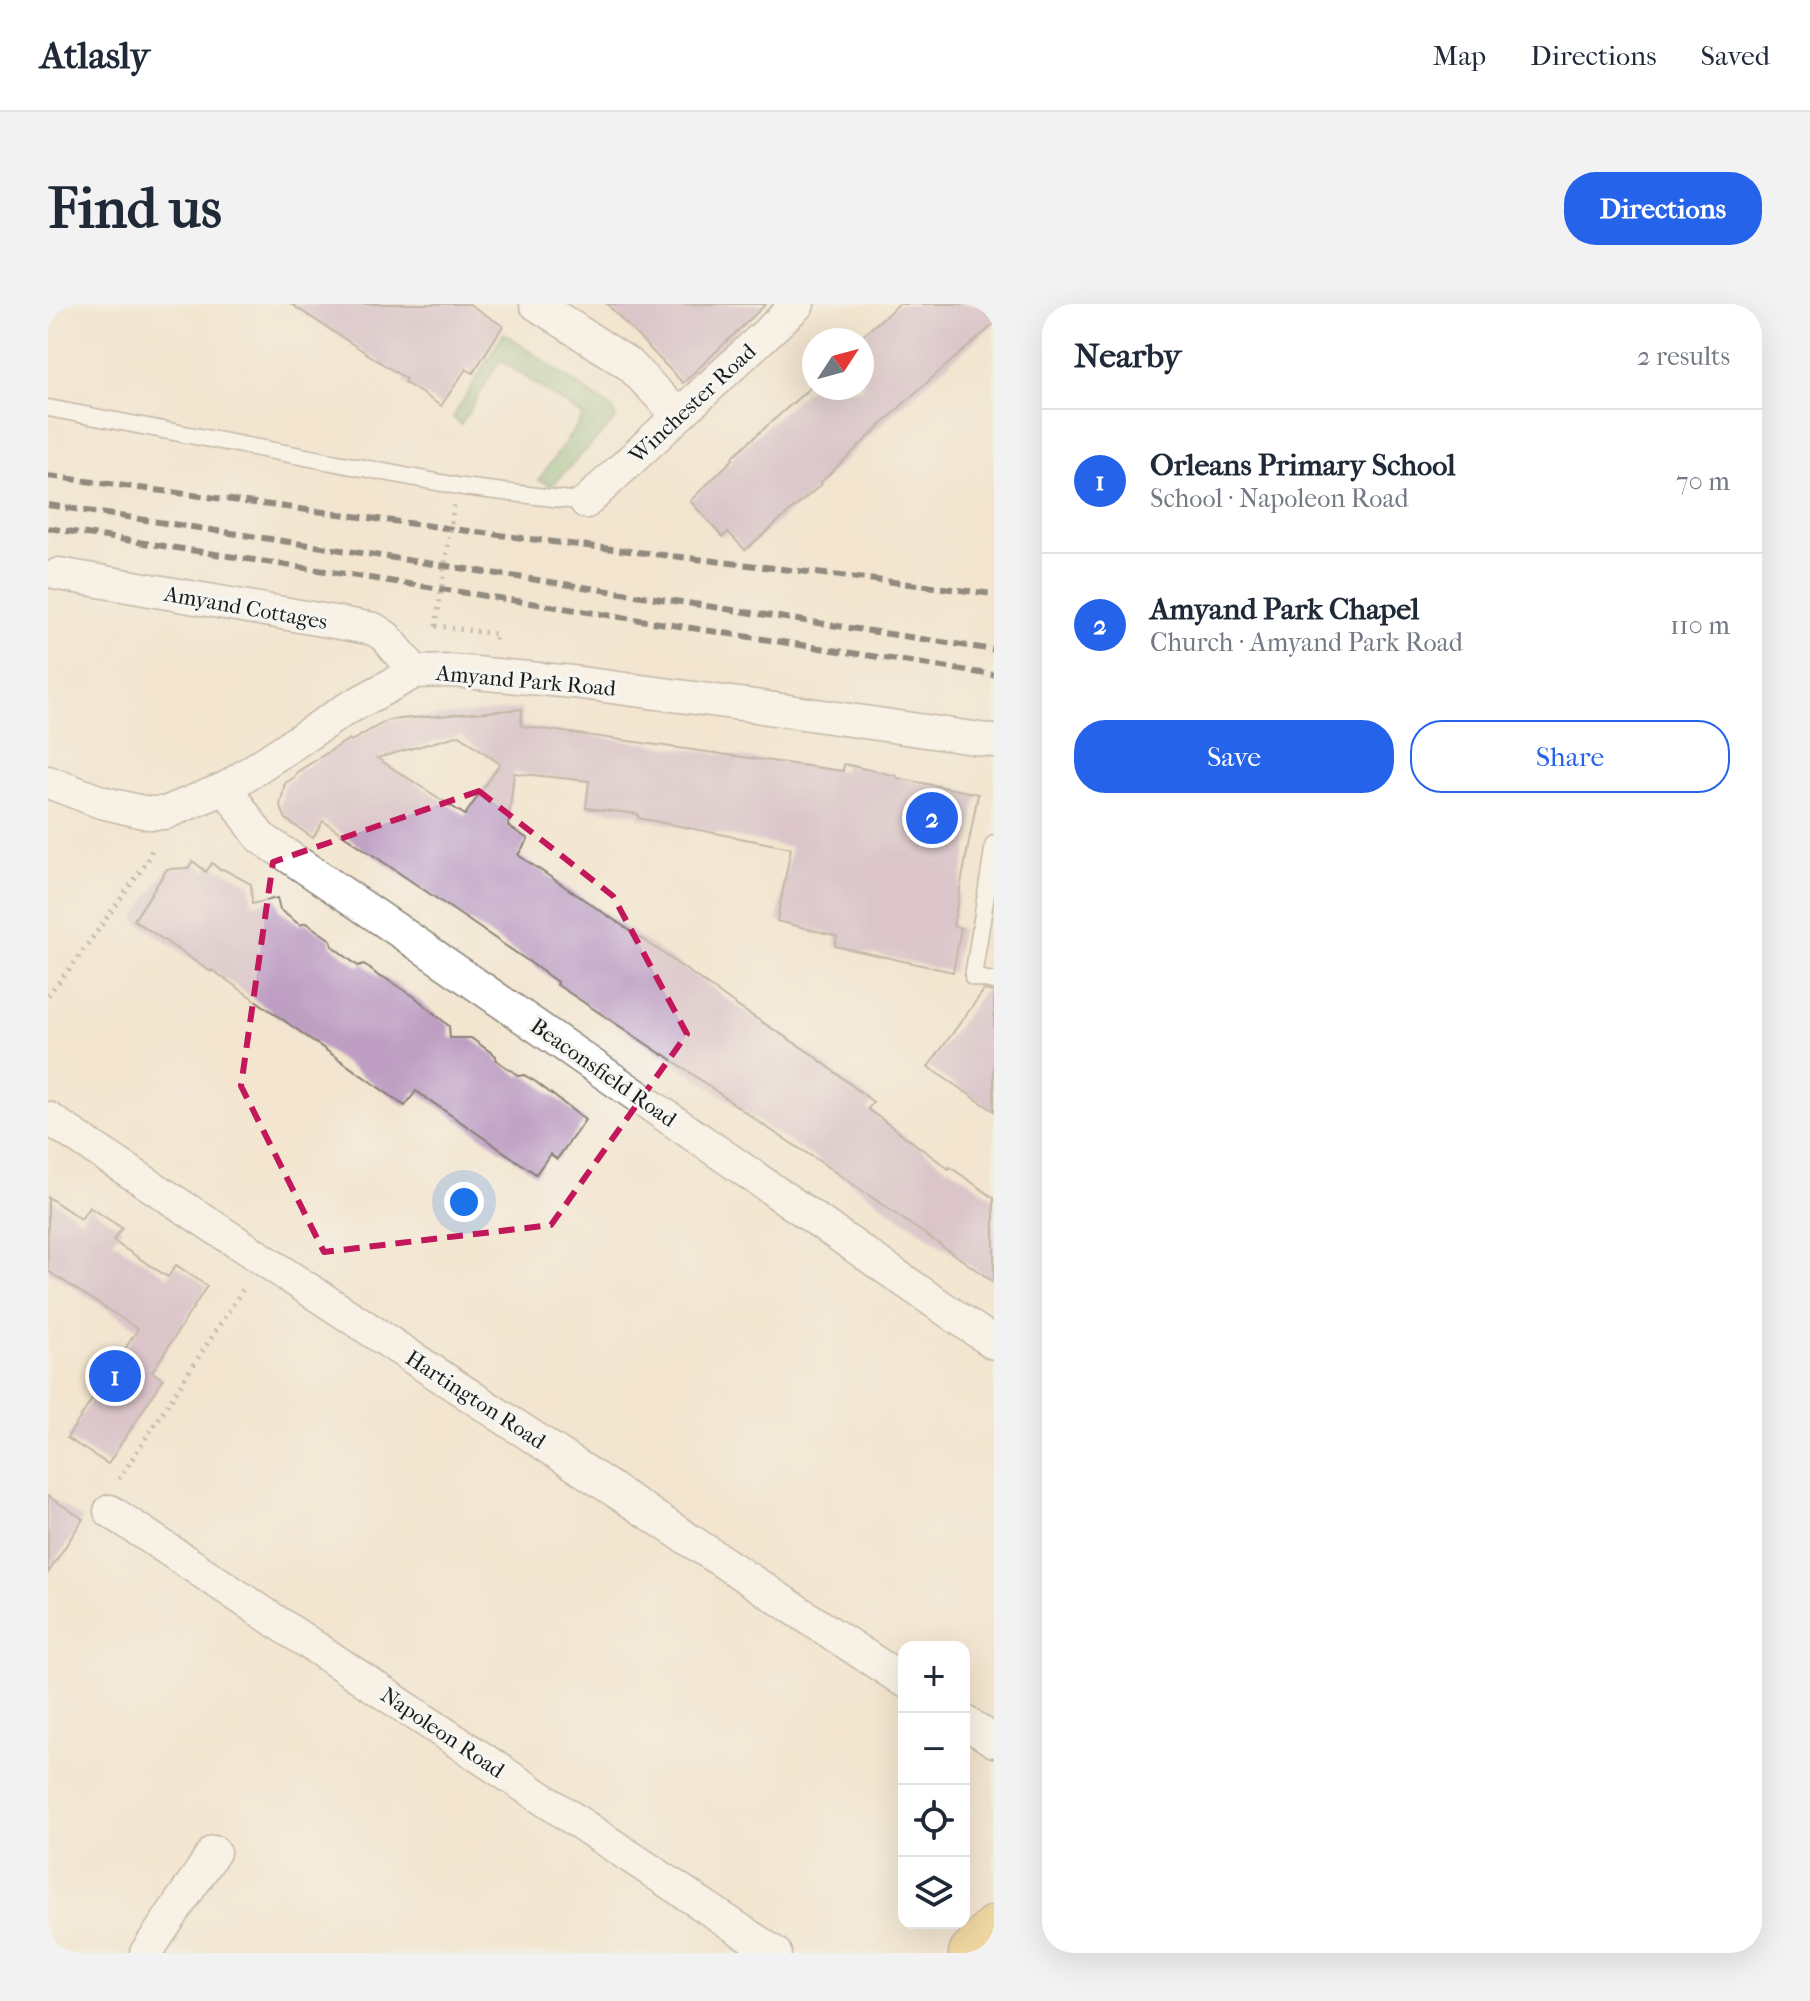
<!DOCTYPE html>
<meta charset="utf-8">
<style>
:root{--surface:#fff;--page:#f2f2f3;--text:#1f2937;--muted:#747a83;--line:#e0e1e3;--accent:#2563eb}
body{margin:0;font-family:"IM FELL French Canon",serif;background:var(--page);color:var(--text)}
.controls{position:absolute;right:24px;bottom:24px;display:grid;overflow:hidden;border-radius:16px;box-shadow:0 8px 32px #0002}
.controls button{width:72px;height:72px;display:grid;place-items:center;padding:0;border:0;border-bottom:2px solid var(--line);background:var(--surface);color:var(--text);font:40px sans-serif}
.compass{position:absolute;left:754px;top:24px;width:72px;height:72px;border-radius:50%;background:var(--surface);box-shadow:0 8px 32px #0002;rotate:54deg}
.you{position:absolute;left:416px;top:898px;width:28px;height:28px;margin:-20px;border:6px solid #fff;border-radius:50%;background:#1a73e8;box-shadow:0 0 0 12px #1a73e833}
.badge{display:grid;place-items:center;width:52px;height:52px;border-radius:50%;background:var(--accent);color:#fff;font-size:26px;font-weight:700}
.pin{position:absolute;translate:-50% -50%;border:4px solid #fff;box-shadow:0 2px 8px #0006}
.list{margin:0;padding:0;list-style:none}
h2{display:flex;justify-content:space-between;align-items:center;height:104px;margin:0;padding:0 32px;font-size:34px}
h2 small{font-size:26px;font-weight:400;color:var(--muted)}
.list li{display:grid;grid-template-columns:52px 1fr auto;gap:24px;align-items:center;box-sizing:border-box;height:144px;padding:0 32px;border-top:2px solid var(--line)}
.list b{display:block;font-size:30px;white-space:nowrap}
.list p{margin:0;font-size:26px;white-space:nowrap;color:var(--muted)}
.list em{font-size:26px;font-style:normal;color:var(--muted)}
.actions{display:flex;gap:16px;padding:24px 32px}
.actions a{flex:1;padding:18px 0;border:2px solid var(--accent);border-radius:32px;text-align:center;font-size:28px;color:var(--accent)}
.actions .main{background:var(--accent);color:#fff}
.icon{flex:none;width:44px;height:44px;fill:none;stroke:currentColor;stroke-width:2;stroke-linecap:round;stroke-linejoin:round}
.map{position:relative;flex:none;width:946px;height:1649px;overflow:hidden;border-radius:32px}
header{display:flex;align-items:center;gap:48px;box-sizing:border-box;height:112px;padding:0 40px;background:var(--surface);border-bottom:2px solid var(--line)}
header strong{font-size:38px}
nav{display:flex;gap:44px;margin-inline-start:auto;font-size:28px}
.intro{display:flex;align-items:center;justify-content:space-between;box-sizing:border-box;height:192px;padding:0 48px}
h1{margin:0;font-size:56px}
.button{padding:20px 36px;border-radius:32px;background:var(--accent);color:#fff;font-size:28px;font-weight:700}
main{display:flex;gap:48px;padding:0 48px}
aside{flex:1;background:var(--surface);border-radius:32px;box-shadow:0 8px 32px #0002}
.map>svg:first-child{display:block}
.forest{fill:#74ae6d;stroke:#486544;stroke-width:2}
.building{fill:#be9ec3;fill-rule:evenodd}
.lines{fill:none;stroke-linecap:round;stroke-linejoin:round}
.service-casing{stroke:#888076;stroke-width:19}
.minor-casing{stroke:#888076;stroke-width:35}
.primary-casing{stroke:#888076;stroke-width:47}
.path{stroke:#888076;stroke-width:5;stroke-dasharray:2 6;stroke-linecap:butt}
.service{stroke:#fff;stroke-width:16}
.minor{stroke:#fff;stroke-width:32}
.primary{stroke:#edc569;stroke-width:44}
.rail{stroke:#1c1c1c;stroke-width:6;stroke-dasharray:12 6;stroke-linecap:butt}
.path-bridge{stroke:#888076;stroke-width:5;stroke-dasharray:2 6;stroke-linecap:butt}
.marked{fill:none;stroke:#c2185b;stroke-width:6;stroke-dasharray:16 10;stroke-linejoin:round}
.labels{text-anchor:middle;stroke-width:6;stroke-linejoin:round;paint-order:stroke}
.street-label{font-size:22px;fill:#1c1c1c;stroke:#f6f6f2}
</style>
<header>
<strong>Atlasly</strong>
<nav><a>Map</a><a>Directions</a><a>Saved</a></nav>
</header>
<div class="intro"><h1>Find us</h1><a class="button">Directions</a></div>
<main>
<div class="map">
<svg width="946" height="1649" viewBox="0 0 946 1649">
<rect width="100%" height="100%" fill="#f6f6f2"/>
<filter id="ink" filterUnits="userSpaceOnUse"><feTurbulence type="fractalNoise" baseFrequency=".0125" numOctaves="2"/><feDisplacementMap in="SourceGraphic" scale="16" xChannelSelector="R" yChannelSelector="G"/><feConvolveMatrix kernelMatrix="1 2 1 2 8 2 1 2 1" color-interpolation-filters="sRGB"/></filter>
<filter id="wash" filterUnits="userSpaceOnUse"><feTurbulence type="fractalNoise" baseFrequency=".006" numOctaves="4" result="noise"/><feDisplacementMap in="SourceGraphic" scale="32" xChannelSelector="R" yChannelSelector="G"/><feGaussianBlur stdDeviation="1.8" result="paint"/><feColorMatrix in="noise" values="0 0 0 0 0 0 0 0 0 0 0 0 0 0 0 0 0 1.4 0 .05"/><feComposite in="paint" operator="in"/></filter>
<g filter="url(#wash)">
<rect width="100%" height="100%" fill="#f3e5cf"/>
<!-- forest -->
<path class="forest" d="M 456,29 L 566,106 L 568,115 L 504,181 L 491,176 L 535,112 L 452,56 L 413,121 L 405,113 Z"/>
<g id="blocks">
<!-- building -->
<g class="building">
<path d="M 243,0 L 421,0 L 455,22 L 425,69 L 418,65 L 393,102 L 356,78 L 358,75 Z"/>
<path d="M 559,0 L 718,0 L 635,79 Z"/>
<path d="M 851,0 L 946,0 L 946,20 L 868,88 L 772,179 L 774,180 L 697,246 L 680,228 L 675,233 L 642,197 L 685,155 L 684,153 L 766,80 L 766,84 L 814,84 L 814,32 Z"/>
<path d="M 474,405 L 473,422 L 795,467 L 796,460 L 849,472 L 849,474 L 930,490 L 905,622 L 913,624 L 905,668 L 787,642 L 789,632 L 729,617 L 743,544 L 590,514 L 590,510 L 538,504 L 541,477 L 466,469 L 460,522 L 480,535 L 470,551 L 612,647 L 692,704 L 764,750 L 825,798 L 820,805 L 901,865 L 902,863 L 946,894 L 946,978 L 771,857 L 718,823 L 616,750 L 615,751 L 508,680 L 509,678 L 480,657 L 275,517 L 265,534 L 238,515 L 232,502 L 237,479 L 245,474 L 249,468 L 301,435 L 303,437 L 340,416 ZM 412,431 L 452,460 L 417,511 L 329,454 Z"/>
<path d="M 145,557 L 158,568 L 164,559 L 172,566 L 175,565 L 203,580 L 204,600 L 229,594 L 232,606 L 252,621 L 258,619 L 283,636 L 284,642 L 310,662 L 316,660 L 333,674 L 335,673 L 367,693 L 401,722 L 402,734 L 423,734 L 448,752 L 448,756 L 471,772 L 476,771 L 488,778 L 537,816 L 509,855 L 502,850 L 488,870 L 368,787 L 357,802 L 193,686 L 164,666 L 163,668 L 86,616 L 119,565 L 140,564 Z"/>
<path d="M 936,686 L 946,688 L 946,807 L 880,763 Z"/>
<path d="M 0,893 L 33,915 L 41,903 L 74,924 L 65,937 L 120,973 L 128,961 L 159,982 L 104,1068 L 115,1075 L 60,1160 L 19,1134 L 90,1025 L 0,967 Z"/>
<path d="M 0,1192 L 35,1215 L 0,1269 Z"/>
</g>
</g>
</g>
<g filter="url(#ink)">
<use href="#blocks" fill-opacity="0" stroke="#888076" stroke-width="2"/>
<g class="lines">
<!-- service casing -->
<g class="service-casing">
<g id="service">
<path d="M 0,104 L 415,183 L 538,198"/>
<path d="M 946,540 L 925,673 L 946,677"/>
</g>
</g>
<!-- minor casing -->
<g class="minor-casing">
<g id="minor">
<path d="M 488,0 L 582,61 L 630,111"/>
<path d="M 538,198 L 750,0"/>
<path d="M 11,270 L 326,325 L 338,333 L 367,368"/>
<path d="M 0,478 L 53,498 L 99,509 L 117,509 L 178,484 L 295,407 L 367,368 L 405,367 L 525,378 L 707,402 L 946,437"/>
<path d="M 178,484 L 212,533 L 351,627 L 946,1039"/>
<path d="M 0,814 L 856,1377"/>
<path d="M 62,1207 L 727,1649"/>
<path d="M 916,1417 L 946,1437"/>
<path d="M 98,1649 L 166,1548"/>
</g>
</g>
<!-- primary casing -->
<g class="primary-casing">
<path id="primary" d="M 923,1649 L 946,1624"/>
</g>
<!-- path -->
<g class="path">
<path d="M 388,322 L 448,330 L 447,336"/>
<path d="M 0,691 L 27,658 L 99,558 L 105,542"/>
<path d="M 71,1175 L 197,982"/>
</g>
<!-- service -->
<use href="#service" class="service"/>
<!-- minor -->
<use href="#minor" class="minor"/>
<!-- primary -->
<use href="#primary" class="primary"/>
<!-- rail -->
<g class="rail">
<path d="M 0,172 L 505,238 L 946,290"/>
<path d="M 0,201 L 946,346"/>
<path d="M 0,224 L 946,371"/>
</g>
<!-- path-bridge -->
<path class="path-bridge" d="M 388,322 L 406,199"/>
</g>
</g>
<!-- marked area -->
<path d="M0 0H946V1649H0ZM 431,487 L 565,592 L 639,730 L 503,921 L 276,948 L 193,782 L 225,558 Z" fill="#f3e5cf" fill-opacity=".55" fill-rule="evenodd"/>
<path class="marked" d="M 431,487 L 565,592 L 639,730 L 503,921 L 276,948 L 193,782 L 225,558 Z"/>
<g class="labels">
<!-- street labels -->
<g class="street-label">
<text transform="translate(644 99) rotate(-43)" y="8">Winchester Road</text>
<text transform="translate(198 303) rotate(10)" y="8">Amyand Cottages</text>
<text transform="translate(478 376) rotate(5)" y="8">Amyand Park Road</text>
<text transform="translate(556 768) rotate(35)" y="8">Beaconsfield Road</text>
<text transform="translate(428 1095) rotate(33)" y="8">Hartington Road</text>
<text transform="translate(395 1428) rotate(34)" y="8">Napoleon Road</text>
</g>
</g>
</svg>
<div class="controls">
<button>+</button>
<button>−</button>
<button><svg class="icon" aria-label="locate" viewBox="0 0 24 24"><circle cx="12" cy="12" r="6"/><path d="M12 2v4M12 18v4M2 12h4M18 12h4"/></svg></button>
<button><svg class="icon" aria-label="layers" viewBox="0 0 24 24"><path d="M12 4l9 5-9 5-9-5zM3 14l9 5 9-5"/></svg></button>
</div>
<svg class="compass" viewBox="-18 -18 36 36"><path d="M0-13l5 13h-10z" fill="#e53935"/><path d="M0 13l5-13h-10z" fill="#747a83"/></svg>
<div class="you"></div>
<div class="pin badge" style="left:67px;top:1072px">1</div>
<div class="pin badge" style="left:884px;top:514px">2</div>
</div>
<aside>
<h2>Nearby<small>2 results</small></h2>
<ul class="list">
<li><span class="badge">1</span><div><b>Orleans Primary School</b><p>School · Napoleon Road</p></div><em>70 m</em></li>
<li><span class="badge">2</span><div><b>Amyand Park Chapel</b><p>Church · Amyand Park Road</p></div><em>110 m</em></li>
</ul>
<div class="actions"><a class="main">Save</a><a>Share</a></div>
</aside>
</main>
